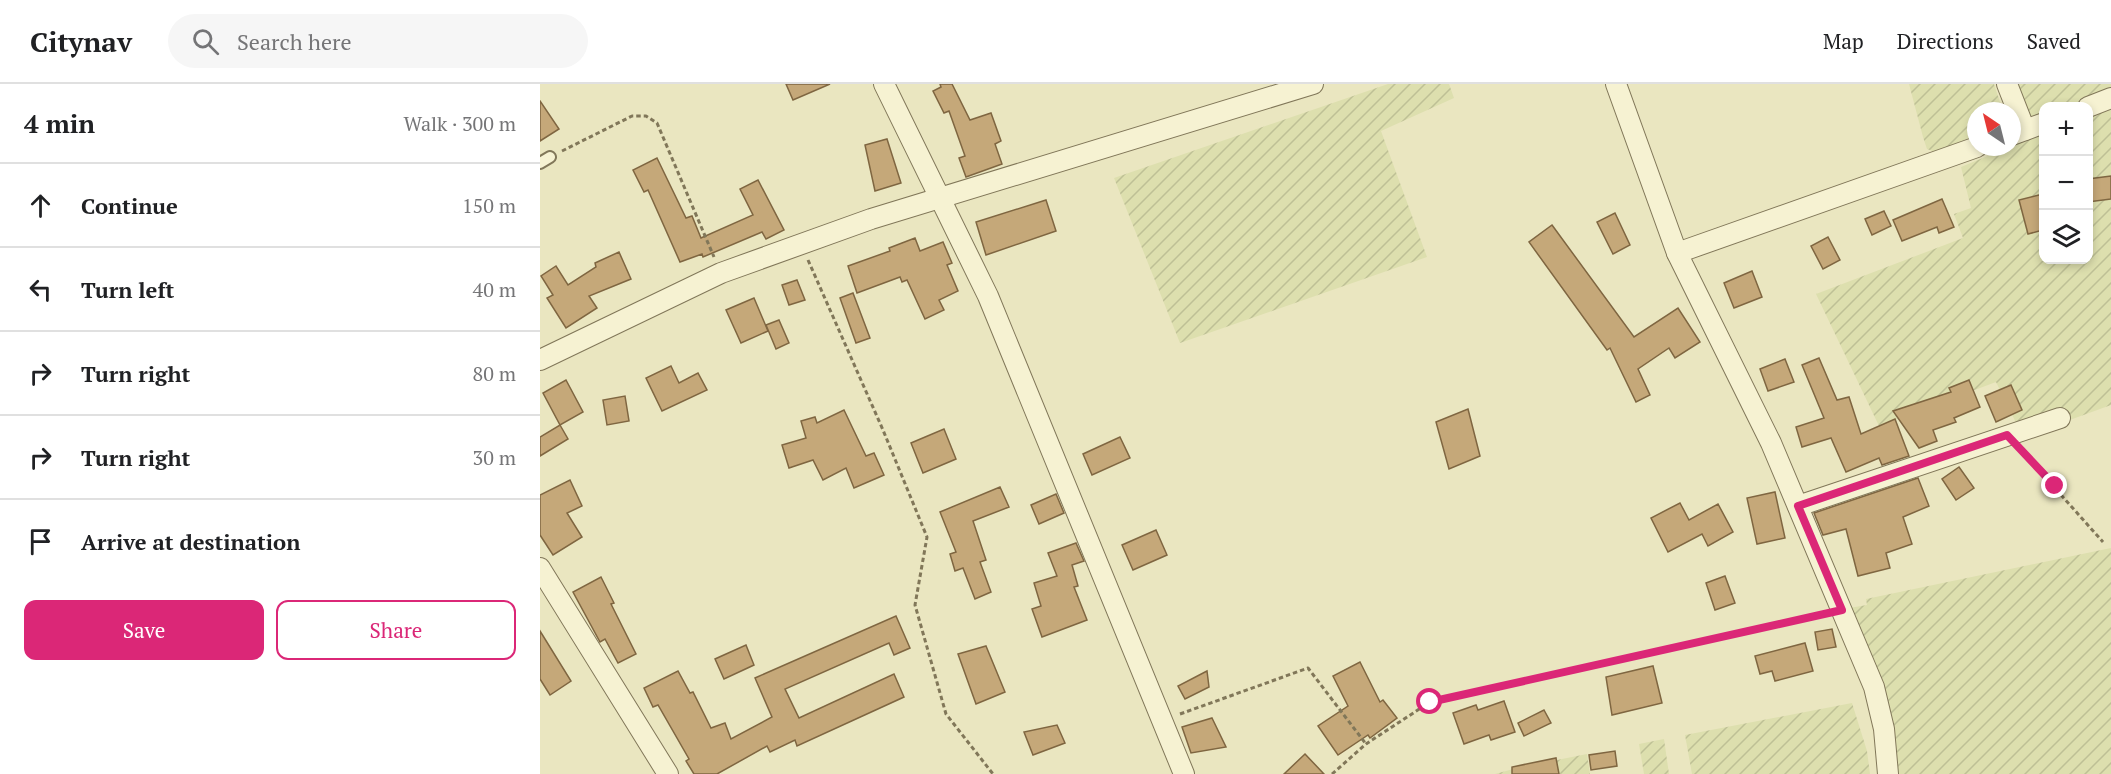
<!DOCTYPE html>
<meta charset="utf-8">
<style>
:root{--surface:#fff;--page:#f6f6f6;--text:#202124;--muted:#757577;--line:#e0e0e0;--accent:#db2777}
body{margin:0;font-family:"PT Serif",serif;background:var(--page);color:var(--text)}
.controls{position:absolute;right:18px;top:18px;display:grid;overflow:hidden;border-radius:12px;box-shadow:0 3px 9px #0003}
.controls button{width:54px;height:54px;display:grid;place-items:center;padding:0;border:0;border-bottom:2px solid var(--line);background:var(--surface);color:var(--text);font:30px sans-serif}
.compass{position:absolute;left:1427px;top:18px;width:54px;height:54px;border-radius:50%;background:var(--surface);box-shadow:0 3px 9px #0003;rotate:325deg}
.stop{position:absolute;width:18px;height:18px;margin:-14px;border:4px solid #db2777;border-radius:50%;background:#fff}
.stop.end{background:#db2777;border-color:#fff;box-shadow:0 2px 6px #0008}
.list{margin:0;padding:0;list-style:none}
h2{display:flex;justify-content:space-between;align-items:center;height:78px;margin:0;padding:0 24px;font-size:26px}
h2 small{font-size:20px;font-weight:400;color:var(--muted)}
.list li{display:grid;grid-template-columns:39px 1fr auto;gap:18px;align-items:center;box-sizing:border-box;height:84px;padding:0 24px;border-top:2px solid var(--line)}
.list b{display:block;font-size:22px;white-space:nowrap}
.list em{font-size:20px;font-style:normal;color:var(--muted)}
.actions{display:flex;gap:12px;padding:18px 24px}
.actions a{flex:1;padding:14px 0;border:2px solid var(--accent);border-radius:12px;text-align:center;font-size:21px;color:var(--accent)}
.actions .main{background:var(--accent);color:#fff}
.icon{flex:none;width:33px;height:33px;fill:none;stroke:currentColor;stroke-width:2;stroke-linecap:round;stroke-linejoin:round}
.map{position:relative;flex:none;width:1571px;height:690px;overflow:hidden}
header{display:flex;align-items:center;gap:36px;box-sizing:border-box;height:84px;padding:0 30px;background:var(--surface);border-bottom:2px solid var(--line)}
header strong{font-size:28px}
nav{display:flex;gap:33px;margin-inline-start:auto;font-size:21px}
.search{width:420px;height:54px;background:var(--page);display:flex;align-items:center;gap:15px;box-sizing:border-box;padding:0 21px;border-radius:33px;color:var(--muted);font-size:22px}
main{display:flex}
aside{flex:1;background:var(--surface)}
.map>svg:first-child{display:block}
.farmland{fill:url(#farmland-furrows)}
.building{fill:#c5a879;stroke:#7f6641;stroke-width:1.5}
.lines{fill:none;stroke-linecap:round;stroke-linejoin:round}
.lane-casing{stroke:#817759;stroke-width:14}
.street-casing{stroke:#817759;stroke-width:22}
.path{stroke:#817759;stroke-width:3;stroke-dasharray:4.5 3;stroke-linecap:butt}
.lane{stroke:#f6f2d2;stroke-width:10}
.street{stroke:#f6f2d2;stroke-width:20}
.route{stroke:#db2777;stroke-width:8}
</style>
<header>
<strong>Citynav</strong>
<div class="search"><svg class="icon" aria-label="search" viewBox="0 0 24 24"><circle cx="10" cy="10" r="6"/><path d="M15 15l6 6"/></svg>Search here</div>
<nav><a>Map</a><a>Directions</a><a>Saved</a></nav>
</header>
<main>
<aside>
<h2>4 min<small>Walk · 300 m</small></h2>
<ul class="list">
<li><svg class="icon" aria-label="ahead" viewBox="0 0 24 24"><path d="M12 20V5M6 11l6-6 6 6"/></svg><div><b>Continue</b></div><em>150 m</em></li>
<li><svg class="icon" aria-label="left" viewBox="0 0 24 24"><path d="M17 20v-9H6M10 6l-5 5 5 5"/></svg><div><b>Turn left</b></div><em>40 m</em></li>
<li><svg class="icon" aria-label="right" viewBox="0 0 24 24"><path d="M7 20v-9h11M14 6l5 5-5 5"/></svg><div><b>Turn right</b></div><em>80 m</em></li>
<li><svg class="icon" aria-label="right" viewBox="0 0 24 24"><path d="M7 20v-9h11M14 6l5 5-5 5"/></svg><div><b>Turn right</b></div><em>30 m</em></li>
<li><svg class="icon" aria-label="arrive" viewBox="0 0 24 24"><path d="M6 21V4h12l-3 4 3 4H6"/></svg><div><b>Arrive at destination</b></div></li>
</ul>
<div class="actions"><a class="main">Save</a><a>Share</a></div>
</aside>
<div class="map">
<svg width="1571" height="690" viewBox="0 0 1571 690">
<defs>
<pattern id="farmland-furrows" width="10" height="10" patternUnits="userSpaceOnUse" patternTransform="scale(1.5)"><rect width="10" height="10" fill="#dddfae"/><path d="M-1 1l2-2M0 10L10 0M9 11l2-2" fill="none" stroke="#bec095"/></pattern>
</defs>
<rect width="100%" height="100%" fill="#eae6c0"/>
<!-- farmland -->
<g class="farmland">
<path d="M 848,0 L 909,0 L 914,14 L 841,47 L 887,173 L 640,259 L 574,94 Z"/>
<path d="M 1369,0 L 1454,0 L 1463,27 L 1436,27 L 1436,56 L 1395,68 L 1387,65 L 1383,53 Z"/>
<path d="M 1473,0 L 1571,0 L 1571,6 L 1530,22 L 1504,22 L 1503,33 L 1491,35 Z"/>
<path d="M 1571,20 L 1571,321 L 1483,353 L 1456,298 L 1339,342 L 1276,210 L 1423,154 L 1414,130 L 1431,124 L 1421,83 L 1503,49 L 1504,176 L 1548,176 L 1549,30 Z"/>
<path d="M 1571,464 L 1571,690 L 1356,690 L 1309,524 L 1327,521 L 1326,515 Z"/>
<path d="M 1312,619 L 1327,667 L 1330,690 L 1152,690 L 1145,651 Z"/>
<path d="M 1124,655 L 1129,690 L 1104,690 L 1099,660 Z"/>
<path d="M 1047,670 L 1050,690 L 955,690 L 977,684 Z"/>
</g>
<!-- building -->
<g class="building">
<path d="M 246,0 L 290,0 L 253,16 Z"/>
<path d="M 400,0 L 412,0 L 430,36 L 451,29 L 461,57 L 455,60 L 462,80 L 426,93 L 419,74 L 425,72 L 409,27 L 404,29 L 393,7 L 401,3 Z"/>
<path d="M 0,17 L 19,45 L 0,57 Z"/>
<path d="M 347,55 L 361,99 L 335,107 L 325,61 Z"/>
<path d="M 117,74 L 146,134 L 152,132 L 161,154 L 213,131 L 200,105 L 218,96 L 244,146 L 226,155 L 222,148 L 163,173 L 162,170 L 140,178 L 108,106 L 104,108 L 93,86 Z"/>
<path d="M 1571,92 L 1571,115 L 1548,118 L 1548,95 Z"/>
<path d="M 1503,110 L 1503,146 L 1488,150 L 1479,116 Z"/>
<path d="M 1402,115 L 1414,143 L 1399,149 L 1397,143 L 1362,157 L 1353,136 Z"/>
<path d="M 506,116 L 516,147 L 446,171 L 436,138 Z"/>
<path d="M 1344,127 L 1351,142 L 1332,151 L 1325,135 Z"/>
<path d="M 1075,129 L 1090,161 L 1073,170 L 1057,138 Z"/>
<path d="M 1012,141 L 1094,253 L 1138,224 L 1160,258 L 1135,274 L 1129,264 L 1098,285 L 1110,311 L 1096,318 L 1070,264 L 1067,266 L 989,158 Z"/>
<path d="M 1288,153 L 1300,176 L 1283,185 L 1271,162 Z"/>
<path d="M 375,154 L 380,167 L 403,158 L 412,179 L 407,181 L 418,207 L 399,216 L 404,226 L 385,235 L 367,196 L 362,198 L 360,193 L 317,209 L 308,182 L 350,167 L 349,164 Z"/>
<path d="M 79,168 L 91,195 L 49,212 L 57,224 L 26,244 L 7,214 L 13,211 L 1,192 L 16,182 L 28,201 L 56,183 L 55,179 Z"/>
<path d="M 1212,187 L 1222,213 L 1194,224 L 1184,199 Z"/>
<path d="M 257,196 L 265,216 L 249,221 L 242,201 Z"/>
<path d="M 313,209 L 330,254 L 316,259 L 300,214 Z"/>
<path d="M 214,214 L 228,247 L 201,259 L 186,226 Z"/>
<path d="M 239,236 L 249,259 L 236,265 L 226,241 Z"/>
<path d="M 1279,274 L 1297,316 L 1309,313 L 1321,350 L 1355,335 L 1369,372 L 1342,381 L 1339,374 L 1306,388 L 1291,354 L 1262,363 L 1256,343 L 1284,334 L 1262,281 Z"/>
<path d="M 1245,275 L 1254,298 L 1228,307 L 1220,285 Z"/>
<path d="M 131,282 L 139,299 L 158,289 L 167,306 L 122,327 L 106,294 Z"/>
<path d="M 26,296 L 43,328 L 20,341 L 3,309 Z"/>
<path d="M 1429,296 L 1440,323 L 1414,334 L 1416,338 L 1393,346 L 1397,357 L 1379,364 L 1353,327 L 1411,308 L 1409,304 Z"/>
<path d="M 1471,301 L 1482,326 L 1456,338 L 1445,312 Z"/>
<path d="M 85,312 L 89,337 L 67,341 L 63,316 Z"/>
<path d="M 928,325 L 940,372 L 909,385 L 896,338 Z"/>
<path d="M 304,326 L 326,372 L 334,369 L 344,391 L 314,404 L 306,384 L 283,396 L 273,376 L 249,384 L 242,361 L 266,354 L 261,337 L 275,333 L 277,339 Z"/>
<path d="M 20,341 L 28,355 L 0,372 L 0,353 Z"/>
<path d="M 404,345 L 416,375 L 383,389 L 371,359 Z"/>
<path d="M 580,353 L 590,374 L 552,391 L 543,370 Z"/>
<path d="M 1419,383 L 1434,404 L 1416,416 L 1402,395 Z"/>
<path d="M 1378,394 L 1389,422 L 1363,433 L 1372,460 L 1346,469 L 1350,484 L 1318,492 L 1306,445 L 1283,451 L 1274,429 Z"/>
<path d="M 30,396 L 42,422 L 27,429 L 42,453 L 13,471 L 0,451 L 0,411 Z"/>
<path d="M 460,403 L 469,423 L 433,437 L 446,476 L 440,478 L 451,508 L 435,515 L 423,484 L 415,487 L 410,470 L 416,468 L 400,428 Z"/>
<path d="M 1235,408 L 1245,454 L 1217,460 L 1207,414 Z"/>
<path d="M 516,410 L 524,429 L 499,440 L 491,421 Z"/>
<path d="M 1140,419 L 1149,436 L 1178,420 L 1193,448 L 1168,462 L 1162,450 L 1128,468 L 1111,434 Z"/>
<path d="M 616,446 L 627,471 L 593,486 L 582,461 Z"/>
<path d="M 536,459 L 544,477 L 532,481 L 538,502 L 534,503 L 547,536 L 502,553 L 492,525 L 501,522 L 494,499 L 517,492 L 508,469 Z"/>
<path d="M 1185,492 L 1195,519 L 1175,526 L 1166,499 Z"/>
<path d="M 61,493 L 74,519 L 71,520 L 96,570 L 78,579 L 65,555 L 60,558 L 33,508 Z"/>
<path d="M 356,532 L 370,564 L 354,571 L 349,559 L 245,605 L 259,634 L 354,590 L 364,613 L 257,662 L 255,656 L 230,668 L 227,662 L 177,690 L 154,690 L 146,677 L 149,675 L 118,621 L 113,623 L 104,604 L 138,587 L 150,609 L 153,608 L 171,644 L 185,639 L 191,655 L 232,633 L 215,594 Z"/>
<path d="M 1292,545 L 1296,563 L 1278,566 L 1275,548 Z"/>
<path d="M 0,547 L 31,597 L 10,611 L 0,595 Z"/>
<path d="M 1265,559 L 1273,587 L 1235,597 L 1232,587 L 1220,590 L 1215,572 Z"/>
<path d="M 206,561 L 214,581 L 184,595 L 175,575 Z"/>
<path d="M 446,562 L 465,608 L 436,620 L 418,570 Z"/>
<path d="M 820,578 L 840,618 L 843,616 L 857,634 L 830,654 L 828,651 L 798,671 L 778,642 L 808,622 L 793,592 Z"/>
<path d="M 1113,582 L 1122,619 L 1072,631 L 1066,593 Z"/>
<path d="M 667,587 L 669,603 L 645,615 L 638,602 Z"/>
<path d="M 964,617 L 975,648 L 951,656 L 949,651 L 924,660 L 913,629 L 936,621 L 938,626 Z"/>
<path d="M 1004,626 L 1011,639 L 984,652 L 978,639 Z"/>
<path d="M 672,634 L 686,663 L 651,669 L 642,643 Z"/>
<path d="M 517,641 L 525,659 L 493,671 L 484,648 Z"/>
<path d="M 1075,667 L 1077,682 L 1051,686 L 1049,671 Z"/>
<path d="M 765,670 L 784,690 L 744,690 Z"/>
<path d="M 1016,674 L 1019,690 L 972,690 L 972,683 Z"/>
</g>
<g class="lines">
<!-- lane casing -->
<g class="lane-casing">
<path id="lane" d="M 0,79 L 10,73"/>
</g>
<!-- street casing -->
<g class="street-casing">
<g id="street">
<path d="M 344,0 L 448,212 L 644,690"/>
<path d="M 1076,0 L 1137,169 L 1231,359 L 1334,603 L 1344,645 L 1348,690"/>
<path d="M 1467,0 L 1485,46"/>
<path d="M 1548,23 L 1571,14"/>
<path d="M 1472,51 L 1504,39"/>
<path d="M 1137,169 L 1437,63"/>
<path d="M 0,276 L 181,189 L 331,135 L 773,0"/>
<path d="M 1258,422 L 1520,334"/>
<path d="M 0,484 L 128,690"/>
</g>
</g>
<!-- path -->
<g class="path">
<path d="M 22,67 L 92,32 L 106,32 L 117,39 L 174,173"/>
<path d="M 268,176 L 343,346 L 387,453 L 375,521 L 406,630 L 453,690"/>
<path d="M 1481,366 L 1563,458"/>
<path d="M 640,630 L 768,584 L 826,660"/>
<path d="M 792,690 L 826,660 L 890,618 L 1282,530"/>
</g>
<!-- lane -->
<use href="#lane" class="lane"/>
<!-- street -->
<use href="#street" class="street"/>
</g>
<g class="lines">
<!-- route -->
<path class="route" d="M 890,618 L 1302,526 L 1258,422 L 1467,351 L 1515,402"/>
</g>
</svg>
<div class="controls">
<button>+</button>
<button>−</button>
<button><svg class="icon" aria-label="layers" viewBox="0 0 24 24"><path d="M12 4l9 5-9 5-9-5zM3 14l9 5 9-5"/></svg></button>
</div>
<svg class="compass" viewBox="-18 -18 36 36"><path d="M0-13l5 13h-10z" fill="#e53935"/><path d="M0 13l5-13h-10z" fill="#757577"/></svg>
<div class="stop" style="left:890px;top:618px"></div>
<div class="stop end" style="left:1515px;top:402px"></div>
</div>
</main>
